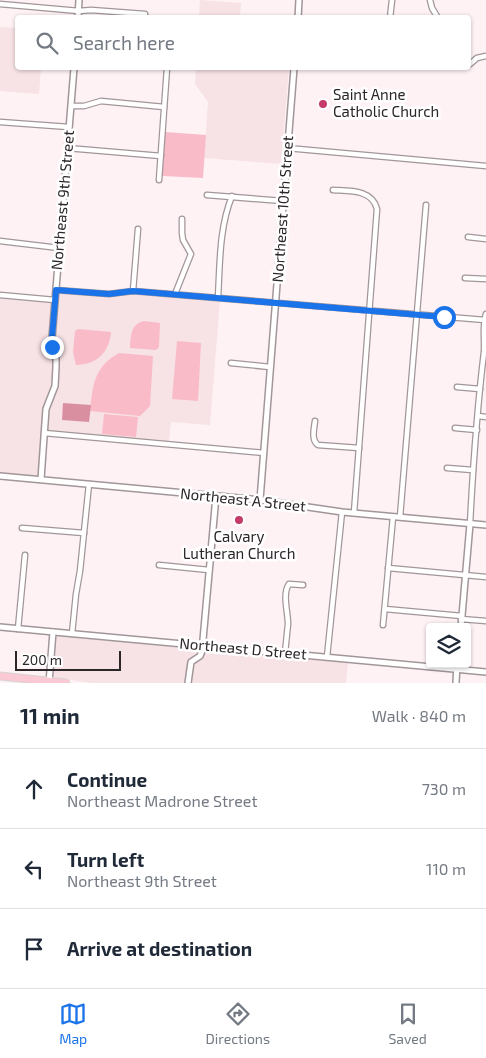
<!DOCTYPE html>
<meta charset="utf-8">
<style>
:root{--surface:#fff;--page:#f2f2f3;--text:#1f2937;--muted:#747a83;--line:#e0e1e3;--accent:#1a73e8}
body{margin:0;font-family:"Exo 2",sans-serif;background:var(--page);color:var(--text)}
.controls{position:absolute;right:15px;bottom:15px;display:grid;overflow:hidden;border-radius:5px;box-shadow:0 1px 4px #0004}
.controls button{width:45px;height:45px;display:grid;place-items:center;padding:0;border:0;border-bottom:1px solid var(--line);background:var(--surface);color:var(--text);font:25px sans-serif}
.scale{position:absolute;left:15px;bottom:12px;width:106px;box-sizing:border-box;padding-left:5px;border:2px solid #2b2627;border-top:0;font-size:14px;line-height:18px;white-space:nowrap;color:#2b2627;-webkit-text-stroke:4px #fff;paint-order:stroke}
.stop{position:absolute;width:15px;height:15px;margin:-11px;border:4px solid #1a73e8;border-radius:50%;background:#fff}
.stop.end{background:#1a73e8;border-color:#fff;box-shadow:0 1px 5px #0008}
.list{margin:0;padding:0;list-style:none}
h2{display:flex;justify-content:space-between;align-items:center;height:65px;margin:0;padding:0 20px;font-size:21px}
h2 small{font-size:16px;font-weight:400;color:var(--muted)}
.list li{display:grid;grid-template-columns:32px 1fr auto;gap:15px;align-items:center;box-sizing:border-box;height:80px;padding:0 20px;border-top:1px solid var(--line)}
.list b{display:block;font-size:19px;white-space:nowrap}
.list p{margin:0;font-size:16px;white-space:nowrap;color:var(--muted)}
.list em{font-size:16px;font-style:normal;color:var(--muted)}
.icon{flex:none;width:28px;height:28px;fill:none;stroke:currentColor;stroke-width:2;stroke-linecap:round;stroke-linejoin:round}
.map{position:relative;flex:none;width:486px;height:683px;overflow:hidden}
.search{position:absolute;background:var(--surface);box-shadow:0 1px 4px #0004;left:15px;right:15px;top:15px;height:55px;display:flex;align-items:center;gap:12px;box-sizing:border-box;padding:0 18px;border-radius:5px;color:var(--muted);font-size:19px}
.sheet{height:305px;background:var(--surface)}
nav{display:flex;justify-content:space-around;align-items:center;box-sizing:border-box;height:70px;border-top:1px solid var(--line);background:var(--surface);font-size:14px;color:var(--muted)}
nav a{display:grid;justify-items:center;gap:2px}
nav .on{color:var(--accent)}
.map>svg:first-child{display:block}
.built{fill:#f7e2e6}
.green{fill:#f9bbc8}
.water{fill:#da8fa1}
.lines{fill:none;stroke-linecap:round;stroke-linejoin:round}
.minor-casing{stroke:#a19698;stroke-width:7}
.tertiary-casing{stroke:#a19698;stroke-width:8}
.primary-casing{stroke:#d5d4d4;stroke-width:9}
.minor{stroke:#fff;stroke-width:4.5}
.tertiary{stroke:#fff;stroke-width:5}
.primary{stroke:#fac9d4;stroke-width:7}
.route{stroke:#1a73e8;stroke-width:6}
.poi-dot{fill:#c63a6a;stroke:#fff;stroke-width:2}
.labels{text-anchor:middle;stroke-width:5;stroke-linejoin:round;paint-order:stroke}
.poi-label{font-size:15px;fill:#2b2627;stroke:#fff;text-anchor:start}
.street-label{font-size:15px;fill:#2b2627;stroke:#fff}
</style>
<div class="map">
<svg width="486" height="683" viewBox="0 0 486 683">
<rect width="100%" height="100%" fill="#fff2f5"/>
<!-- built -->
<g class="built">
<path d="M 200,0 L 241,3 L 240,17 L 199,17 Z"/>
<path d="M 0,27 L 17,28 L 18,68 L 41,68 L 39,94 L 0,91 Z"/>
<path d="M 196,68 L 289,68 L 281,164 L 204,158 L 208,102 L 195,84 Z"/>
<path d="M 61,293 L 104,297 L 128,293 L 220,300 L 210,425 L 171,422 L 169,442 L 42,430 L 38,475 L 36,476 L 0,473 L 0,296 L 58,301 L 59,294 Z"/>
<path d="M 57,636 L 348,663 L 346,683 L 92,683 L 53,677 Z"/>
</g>
<!-- green -->
<g class="green">
<path d="M 165,132 L 206,135 L 203,178 L 162,176 Z"/>
<path d="M 144,321 L 160,323 L 159,347 L 156,350 L 130,348 C 131,337 130,324 144,321 Z"/>
<path d="M 78,329 L 111,332 C 109,353 97,364 76,365 L 73,352 L 75,331 Z"/>
<path d="M 177,341 L 201,343 L 198,401 L 172,399 Z"/>
<path d="M 119,353 L 153,356 L 150,406 L 140,416 L 90,411 C 93,384 94,367 119,353 Z"/>
<path d="M 104,414 L 138,417 L 136,437 L 102,434 Z"/>
</g>
<!-- water -->
<path class="water" d="M 63,403 L 91,405 L 89,422 L 62,420 Z"/>
<g class="lines">
<!-- minor casing -->
<g class="minor-casing">
<g id="minor">
<path d="M 430,0 L 432,8 L 438,18"/>
<path d="M 0,4 L 79,11 L 91,10 L 145,14"/>
<path d="M 390,18 L 392,0"/>
<path d="M 470,64 L 477,58 L 486,56"/>
<path d="M 71,106 L 84,106 L 101,101 L 164,107"/>
<path d="M 0,122 L 69,127"/>
<path d="M 67,148 L 161,156"/>
<path d="M 287,148 L 486,166"/>
<path d="M 159,180 L 167,68"/>
<path d="M 333,190 C 349,191 372,189 377,209 L 354,513"/>
<path d="M 207,195 L 283,201"/>
<path d="M 468,237 L 486,239"/>
<path d="M 0,241 L 59,248"/>
<path d="M 465,278 L 486,279"/>
<path d="M 56,290 L 109,294 L 133,291 L 485,320"/>
<path d="M 133,291 L 138,229"/>
<path d="M 175,294 L 191,254 L 183,240 L 182,233 L 182,219"/>
<path d="M 0,295 L 55,300"/>
<path d="M 218,297 C 220,264 219,228 232,196"/>
<path d="M 231,363 L 270,367"/>
<path d="M 457,387 L 480,389"/>
<path d="M 478,416 L 486,417"/>
<path d="M 315,421 C 314,429 311,440 318,445 L 359,448"/>
<path d="M 455,428 L 477,430"/>
<path d="M 44,433 L 264,453"/>
<path d="M 447,468 L 473,470"/>
<path d="M 400,517 L 426,205"/>
<path d="M 470,524 C 473,467 477,409 484,352 C 485,340 482,326 486,314"/>
<path d="M 22,528 L 84,533"/>
<path d="M 159,565 L 209,570"/>
<path d="M 388,568 L 486,577"/>
<path d="M 385,609 L 462,616"/>
<path d="M 461,619 L 486,621"/>
<path d="M 383,625 L 393,517"/>
<path d="M 18,629 L 25,555"/>
<path d="M 72,634 L 76,594 L 80,571 L 89,484"/>
<path d="M 285,653 C 286,644 287,634 288,624 C 288,612 282,594 289,584 L 303,585"/>
<path d="M 327,657 L 342,512"/>
</g>
</g>
<!-- tertiary casing -->
<g class="tertiary-casing">
<g id="tertiary">
<path d="M 78,18 L 79,0"/>
<path d="M 298,18 L 299,0"/>
<path d="M 0,476 L 260,500 L 342,512 L 486,525"/>
<path d="M 41,479 L 46,409 L 55,386 L 56,367 L 56,359 L 52,343 L 52,338 L 74,68"/>
<path d="M 260,500 L 294,68"/>
<path d="M 0,627 L 486,672"/>
<path d="M 461,627 L 470,524"/>
<path d="M 49,683 L 53,632"/>
<path d="M 188,683 L 191,662 L 200,656 L 202,651 L 216,496"/>
<path d="M 456,683 L 457,664"/>
</g>
</g>
<!-- primary casing -->
<g class="primary-casing">
<path id="primary" d="M 0,676 L 66,683"/>
</g>
<!-- minor -->
<use href="#minor" class="minor"/>
<!-- tertiary -->
<use href="#tertiary" class="tertiary"/>
<!-- primary -->
<use href="#primary" class="primary"/>
</g>
<g class="lines">
<!-- route -->
<path class="route" d="M 52,347 L 52,338 L 56,290 L 109,294 L 133,291 L 444,317"/>
</g>
<!-- markers -->
<g class="poi-dot">
<circle cx="323" cy="104" r="5"/>
<circle cx="239" cy="520" r="5"/>
</g>
<g class="labels">
<!-- poi labels -->
<g class="poi-label">
<text x="333" y="100">Saint Anne<tspan x="333" dy="17">Catholic Church</tspan></text>
<text x="239" y="542" text-anchor="middle">Calvary<tspan x="239" dy="17">Lutheran Church</tspan></text>
</g>
<!-- street labels -->
<g class="street-label">
<text transform="translate(63 200) rotate(-85)" y="5">Northeast 9th Street</text>
<text transform="translate(283 209) rotate(-86)" y="5">Northeast 10th Street</text>
<text transform="translate(243 500) rotate(6)" y="5">Northeast A Street</text>
<text transform="translate(243 649) rotate(5)" y="5">Northeast D Street</text>
</g>
</g>
</svg>
<div class="controls">
<button><svg class="icon" aria-label="layers" viewBox="0 0 24 24"><path d="M12 4l9 5-9 5-9-5zM3 14l9 5 9-5"/></svg></button>
</div>
<div class="scale">200 m</div>
<div class="stop" style="left:444px;top:317px"></div>
<div class="stop end" style="left:52px;top:347px"></div>
<div class="search"><svg class="icon" aria-label="search" viewBox="0 0 24 24"><circle cx="10" cy="10" r="6"/><path d="M15 15l6 6"/></svg>Search here</div>
</div>
<section class="sheet">
<h2>11 min<small>Walk · 840 m</small></h2>
<ul class="list">
<li><svg class="icon" aria-label="ahead" viewBox="0 0 24 24"><path d="M12 20V5M6 11l6-6 6 6"/></svg><div><b>Continue</b><p>Northeast Madrone Street</p></div><em>730 m</em></li>
<li><svg class="icon" aria-label="left" viewBox="0 0 24 24"><path d="M17 20v-9H6M10 6l-5 5 5 5"/></svg><div><b>Turn left</b><p>Northeast 9th Street</p></div><em>110 m</em></li>
<li><svg class="icon" aria-label="arrive" viewBox="0 0 24 24"><path d="M6 21V4h12l-3 4 3 4H6"/></svg><div><b>Arrive at destination</b></div></li>
</ul>
</section>
<nav>
<a class="on"><svg class="icon" aria-label="map" viewBox="0 0 24 24"><path d="M3 6l6-2 6 2 6-2v14l-6 2-6-2-6 2zM9 4v14M15 6v14"/></svg>Map</a>
<a><svg class="icon" aria-label="directions" viewBox="0 0 24 24"><path d="M12 3l9 9-9 9-9-9zM9 14v-3h6M13 9l2 2-2 2"/></svg>Directions</a>
<a><svg class="icon" aria-label="saved" viewBox="0 0 24 24"><path d="M7 4h10v16l-5-4-5 4z"/></svg>Saved</a>
</nav>
